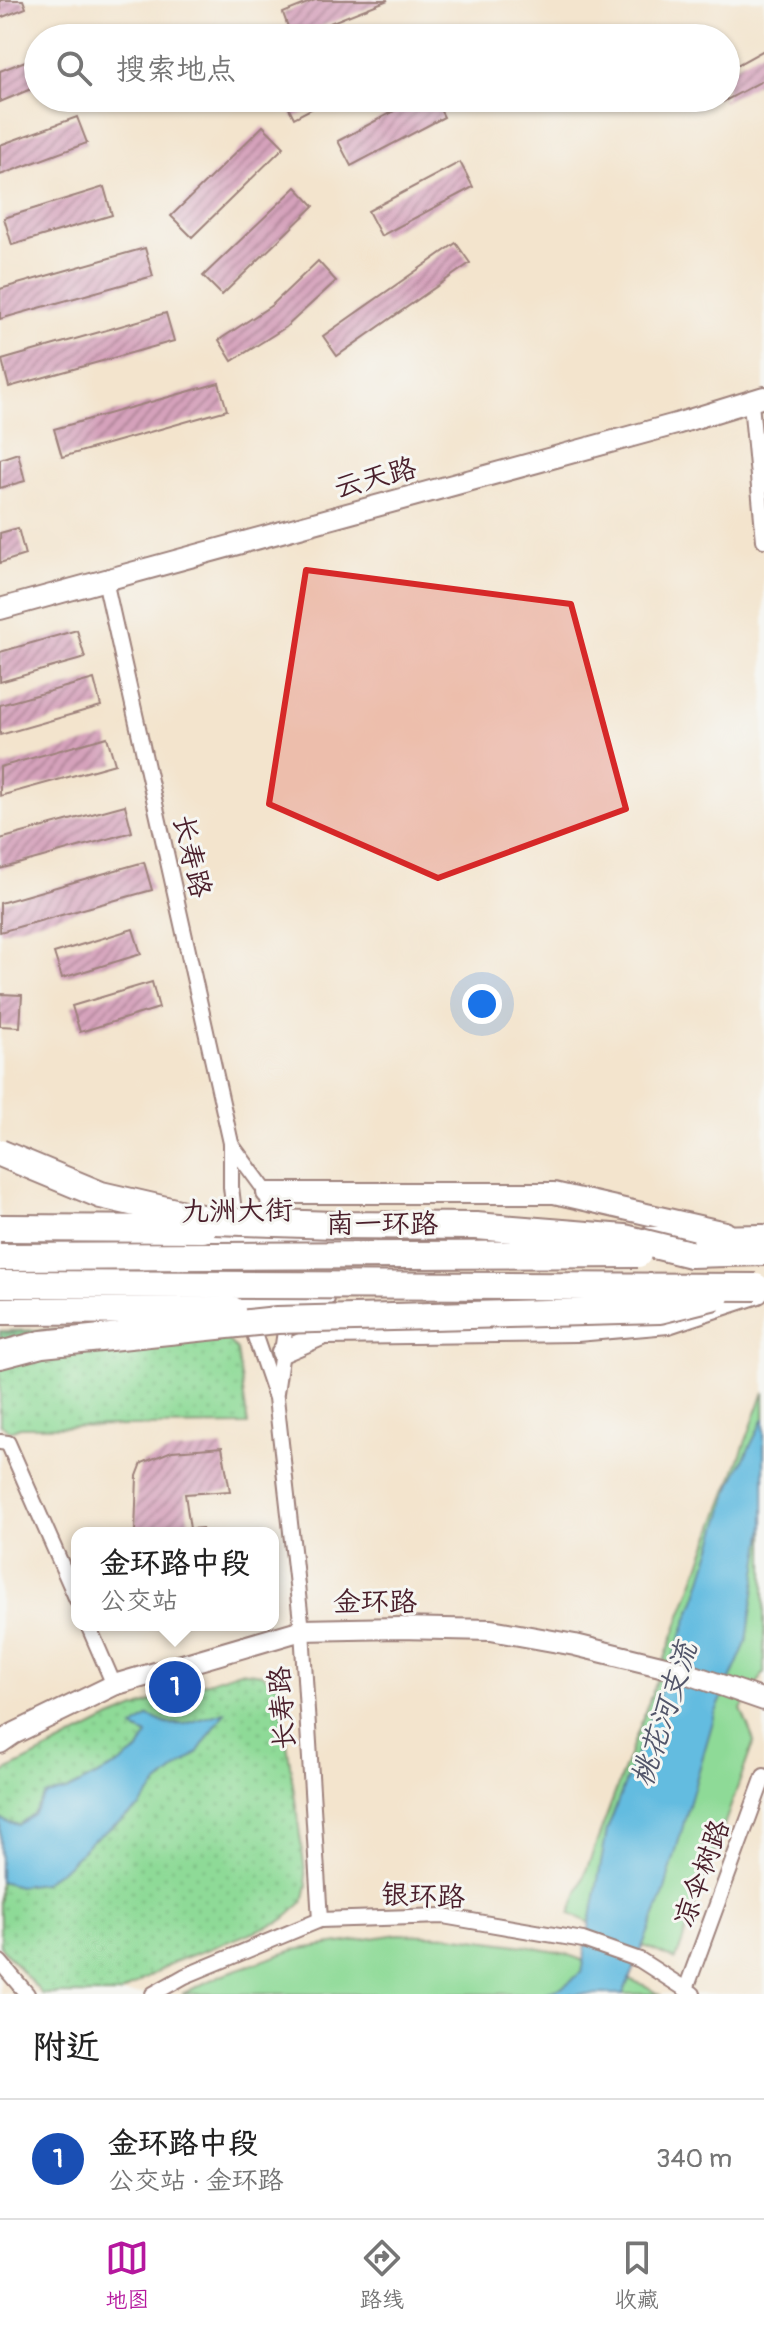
<!DOCTYPE html>
<html lang="zh">
<meta charset="utf-8">
<style>
:root{--surface:#fff;--page:#f6f6f6;--text:#222;--muted:#767676;--line:#e0e0e0;--accent:#b5179e}
body{margin:0;font-family:Pangolin,"LXGW WenKai TC",sans-serif;background:var(--page);color:var(--text)}
.you{position:absolute;left:482px;top:1004px;width:28px;height:28px;margin:-20px;border:6px solid #fff;border-radius:50%;background:#1a73e8;box-shadow:0 0 0 12px #1a73e833}
.badge{display:grid;place-items:center;width:52px;height:52px;border-radius:50%;background:var(--accent);color:#fff;font-size:26px;font-weight:700}
.pin{position:absolute;translate:-50% -50%;border:4px solid #fff;box-shadow:0 2px 8px #0006}
.popup{position:absolute;left:71px;top:1527px;width:208px;height:104px;box-sizing:border-box;display:grid;place-content:center;border-radius:16px;background:var(--surface);filter:drop-shadow(0 2px 6px #0005);font-size:26px;white-space:nowrap;color:var(--muted)}
.popup b{font-size:30px;color:var(--text)}
.popup::after{content:'';position:absolute;left:50%;top:100%;margin-left:-16px;border:16px solid transparent;border-top-color:var(--surface)}
.list{margin:0;padding:0;list-style:none}
h2{display:flex;justify-content:space-between;align-items:center;height:104px;margin:0;padding:0 32px;font-size:34px}
h2 small{font-size:26px;font-weight:400;color:var(--muted)}
.list li{display:grid;grid-template-columns:52px 1fr auto;gap:24px;align-items:center;box-sizing:border-box;height:120px;padding:0 32px;border-top:2px solid var(--line)}
.list b{display:block;font-size:30px;white-space:nowrap}
.list p{margin:0;font-size:26px;white-space:nowrap;color:var(--muted)}
.list em{font-size:26px;font-style:normal;color:var(--muted)}
.icon{flex:none;width:44px;height:44px;fill:none;stroke:currentColor;stroke-width:2;stroke-linecap:round;stroke-linejoin:round}
.map{position:relative;flex:none;width:764px;height:1994px;overflow:hidden}
.search{position:absolute;background:var(--surface);box-shadow:0 2px 6px #0004;left:24px;right:24px;top:24px;height:88px;display:flex;align-items:center;gap:20px;box-sizing:border-box;padding:0 28px;border-radius:44px;color:var(--muted);font-size:30px}
.sheet{height:224px;background:var(--surface)}
nav{display:flex;justify-content:space-around;align-items:center;box-sizing:border-box;height:112px;border-top:2px solid var(--line);background:var(--surface);font-size:22px;color:var(--muted)}
nav a{display:grid;justify-items:center;gap:4px}
nav .on{color:var(--accent)}
.map>svg:first-child{display:block}
.grass{fill:url(#grass-dots);stroke:#6c7c61;stroke-width:2}
.forest{fill:url(#forest-firs);stroke:#5e6c56;stroke-width:2}
.green{fill:#8eda97;stroke:#6c7c61;stroke-width:2}
.water{fill:#63bce0;stroke:#566e86;stroke-width:2}
.building{fill:url(#building-hatch)}
.lines{fill:none;stroke-linecap:round;stroke-linejoin:round}
.street-casing{stroke:#9e827c;stroke-width:18}
.secondary-casing{stroke:#9e827c;stroke-width:24}
.primary-casing{stroke:#9e827c;stroke-width:26}
.highway-casing{stroke:#9e827c;stroke-width:30}
.street{stroke:#fff;stroke-width:14}
.secondary{stroke:#fff;stroke-width:20}
.primary{stroke:#fff;stroke-width:22}
.highway{stroke:#fff;stroke-width:26}
.highway-bridge-casing{stroke:#9e827c;stroke-width:30;stroke-linecap:butt}
.highway-bridge{stroke:#fff;stroke-width:26}
.marked{fill:#d62828;fill-opacity:0.2;stroke:#d62828;stroke-width:6;stroke-linejoin:round}
.labels{text-anchor:middle;stroke-width:6;stroke-linejoin:round;paint-order:stroke}
.street-label{font-size:28px;fill:#4a1f2b;stroke:#f6f6f2}
.water-label{font-size:30px;font-style:italic;fill:#53566a;stroke:#f6f6f2}
</style>
<div class="map">
<svg width="764" height="1994" viewBox="0 0 764 1994">
<defs>
<pattern id="grass-dots" width="8" height="8" patternUnits="userSpaceOnUse" patternTransform="scale(2)"><rect width="8" height="8" fill="#8eda97"/><path d="M2 2h.1M6 6h.1" fill="none" stroke="#7cbb82" stroke-width="1.8" stroke-linecap="round"/></pattern>
<pattern id="forest-firs" width="22" height="20" patternUnits="userSpaceOnUse" patternTransform="scale(2)"><rect width="22" height="20" fill="#72ba80"/><path d="M5 1l3.5 6h-7zM16 11l3.5 6h-7z" fill="#609769"/></pattern>
<pattern id="building-hatch" width="6" height="6" patternUnits="userSpaceOnUse" patternTransform="scale(2)"><rect width="6" height="6" fill="#d5a2bb"/><path d="M-1 1l2-2M0 6l6-6M5 7l2-2" fill="none" stroke="#af8398"/></pattern>
</defs>
<rect width="100%" height="100%" fill="#f6f6f2"/>
<filter id="ink" filterUnits="userSpaceOnUse"><feTurbulence type="fractalNoise" baseFrequency=".0125" numOctaves="2"/><feDisplacementMap in="SourceGraphic" scale="16" xChannelSelector="R" yChannelSelector="G"/><feConvolveMatrix kernelMatrix="1 2 1 2 8 2 1 2 1" color-interpolation-filters="sRGB"/></filter>
<filter id="wash" filterUnits="userSpaceOnUse"><feTurbulence type="fractalNoise" baseFrequency=".006" numOctaves="4" result="noise"/><feDisplacementMap in="SourceGraphic" scale="32" xChannelSelector="R" yChannelSelector="G"/><feGaussianBlur stdDeviation="1.8" result="paint"/><feColorMatrix in="noise" values="0 0 0 0 0 0 0 0 0 0 0 0 0 0 0 0 0 1.4 0 .05"/><feComposite in="paint" operator="in"/></filter>
<g filter="url(#wash)">
<rect width="100%" height="100%" fill="#f3e4cd"/>
<!-- grass -->
<g class="grass">
<path d="M 220,1332 L 237,1350 L 248,1425 L 20,1427 L 10,1431 L 0,1424 L 0,1366 L 41,1356 Z"/>
<path d="M 240,1671 L 262,1674 L 279,1686 L 307,1885 L 303,1902 L 282,1921 L 174,1962 L 119,1994 L 42,1994 L 0,1946 L 0,1774 L 111,1718 L 166,1696 Z"/>
</g>
<!-- forest -->
<path class="forest" d="M 57,1330 L 0,1344 L 0,1331 Z"/>
<!-- green -->
<g class="green">
<path d="M 764,1392 L 764,1673 L 741,1709 L 754,1741 L 676,1960 L 570,1914 Z"/>
<path d="M 398,1934 L 450,1936 L 525,1946 L 567,1954 L 646,1986 L 659,1994 L 182,1994 L 221,1975 L 294,1950 Z"/>
</g>
<!-- water -->
<g class="water">
<path d="M 764,1418 L 764,1526 L 747,1641 L 715,1714 L 663,1896 L 623,1994 L 541,1994 L 561,1988 L 581,1973 L 607,1830 L 697,1595 L 732,1483 Z"/>
<path d="M 225,1712 L 197,1753 L 157,1785 L 139,1808 L 90,1842 L 70,1863 L 43,1883 L 19,1886 L 0,1881 L 0,1819 L 18,1825 L 33,1814 L 45,1795 L 66,1791 L 118,1765 L 139,1750 L 147,1735 L 133,1728 L 149,1716 L 167,1724 L 184,1724 Z"/>
</g>
<g id="blocks">
<!-- building -->
<g class="building">
<path d="M 0,0 L 23,0 L 26,8 L 0,18 Z"/>
<path d="M 315,0 L 388,0 L 292,38 L 283,13 Z"/>
<path d="M 764,50 L 764,80 L 723,102 L 721,98 L 726,98 L 726,71 Z"/>
<path d="M 38,56 L 38,86 L 0,102 L 0,71 Z"/>
<path d="M 284,98 L 332,98 L 294,118 Z"/>
<path d="M 418,98 L 434,98 L 444,117 L 351,166 L 338,141 Z"/>
<path d="M 77,117 L 87,143 L 0,175 L 0,145 Z"/>
<path d="M 263,126 L 284,147 L 192,237 L 171,216 Z"/>
<path d="M 460,162 L 473,187 L 381,236 L 368,211 Z"/>
<path d="M 104,187 L 112,215 L 12,245 L 4,218 Z"/>
<path d="M 296,187 L 314,206 L 222,295 L 203,276 Z"/>
<path d="M 456,243 L 470,263 L 337,356 L 323,336 Z"/>
<path d="M 145,248 L 153,276 L 0,319 L 0,289 Z"/>
<path d="M 318,261 L 336,281 L 286,327 L 232,361 L 219,340 L 272,305 Z"/>
<path d="M 166,313 L 174,341 L 9,387 L 2,360 Z"/>
<path d="M 219,383 L 227,410 L 62,457 L 54,429 Z"/>
<path d="M 18,453 L 25,481 L 0,488 L 0,459 Z"/>
<path d="M 18,528 L 25,555 L 0,563 L 0,533 Z"/>
<path d="M 77,630 L 85,658 L 0,682 L 0,652 Z"/>
<path d="M 94,679 L 101,706 L 0,735 L 0,705 Z"/>
<path d="M 107,737 L 115,764 L 0,796 L 0,767 Z"/>
<path d="M 125,805 L 132,832 L 0,869 L 0,839 Z"/>
<path d="M 144,862 L 152,890 L 0,932 L 0,903 Z"/>
<path d="M 133,929 L 141,954 L 62,978 L 54,953 Z"/>
<path d="M 152,982 L 159,1008 L 80,1032 L 72,1006 Z"/>
<path d="M 0,994 L 22,995 L 20,1027 L 0,1026 Z"/>
<path d="M 222,1447 L 230,1491 L 185,1494 L 190,1529 L 202,1528 L 203,1533 L 135,1533 L 137,1476 L 142,1463 L 172,1451 Z"/>
</g>
</g>
</g>
<g filter="url(#ink)">
<use href="#blocks" fill-opacity="0" stroke="#9e827c" stroke-width="2"/>
<g class="lines">
<!-- street casing -->
<g class="street-casing">
<g id="street">
<path d="M 751,403 L 764,540"/>
<path d="M 105,580 L 231,1143 L 231,1187 L 236,1228"/>
<path d="M 231,1144 L 267,1193 L 272,1226"/>
<path d="M 249,1319 L 276,1398 L 302,1630 L 320,1920"/>
<path d="M 276,1393 L 285,1331 L 283,1315"/>
<path d="M 0,1442 L 8,1443 L 77,1600"/>
<path d="M 88,1625 L 114,1685"/>
<path d="M 0,1962 L 27,1994"/>
<path d="M 686,1989 L 764,1776"/>
<path d="M 153,1994 L 185,1976 L 320,1920 L 443,1916 L 583,1940 L 640,1960 L 693,1994"/>
</g>
</g>
<!-- secondary casing -->
<g class="secondary-casing">
<g id="secondary">
<path d="M 0,609 L 676,424 L 764,397"/>
<path d="M 267,1193 L 554,1193 L 725,1232"/>
<path d="M 282,1352 L 324,1334 L 577,1331 L 668,1323 L 758,1293"/>
<path d="M 0,1743 L 13,1734 L 114,1685 L 302,1630 L 399,1628 L 491,1630 L 575,1645 L 677,1670 L 764,1700"/>
</g>
</g>
<!-- primary casing -->
<g class="primary-casing">
<g id="primary">
<path d="M 649,1238 L 764,1236"/>
<path d="M 0,1243 L 172,1242 L 274,1238 L 511,1240"/>
<path d="M 233,1298 L 323,1298"/>
</g>
</g>
<!-- highway casing -->
<g class="highway-casing">
<g id="highway">
<path d="M 690,1254 L 764,1252"/>
<path d="M 0,1355 L 42,1344"/>
</g>
</g>
<!-- street -->
<use href="#street" class="street"/>
<!-- secondary -->
<use href="#secondary" class="secondary"/>
<!-- primary -->
<use href="#primary" class="primary"/>
<!-- highway -->
<use href="#highway" class="highway"/>
<!-- highway-bridge casing -->
<g class="highway-bridge-casing">
<g id="highway-bridge">
<path d="M 0,1153 L 101,1195 L 214,1221 L 334,1225 L 476,1226 L 625,1238 L 690,1254"/>
<path d="M 0,1228 L 203,1229"/>
<path d="M 0,1257 L 638,1254"/>
<path d="M 0,1284 L 756,1287"/>
<path d="M 0,1311 L 232,1310"/>
<path d="M 42,1344 L 277,1320 L 660,1310 L 716,1296"/>
</g>
</g>
<!-- highway-bridge -->
<use href="#highway-bridge" class="highway-bridge"/>
</g>
</g>
<!-- marked area -->
<path class="marked" d="M 306,570 L 571,604 L 626,809 L 438,878 L 269,804 Z"/>
<g class="labels">
<!-- street labels -->
<g class="street-label">
<text transform="translate(375 477) rotate(-15)" y="10">云天路</text>
<text transform="translate(193 856) rotate(77)" y="10">长寿路</text>
<text transform="translate(237 1210) rotate(-1)" y="10">九洲大街</text>
<text x="382" y="1233">南一环路</text>
<text x="375" y="1611">金环路</text>
<text transform="translate(281 1708) rotate(-94)" y="10">长寿路</text>
<text transform="translate(701 1873) rotate(-70)" y="10">凉伞树路</text>
<text transform="translate(423 1895) rotate(2)" y="10">银环路</text>
</g>
<!-- water labels -->
<g class="water-label">
<text transform="translate(664 1714) rotate(-72)" y="10">桃花河支流</text>
</g>
</g>
</svg>
<div class="you"></div>
<div class="pin badge" style="left:175px;top:1687px;background:#1a4fb4">1</div>
<div class="popup"><b>金环路中段</b>公交站</div>
<div class="search"><svg class="icon" aria-label="search" viewBox="0 0 24 24"><circle cx="10" cy="10" r="6"/><path d="M15 15l6 6"/></svg>搜索地点</div>
</div>
<section class="sheet">
<h2>附近<small></small></h2>
<ul class="list">
<li><span class="badge" style="background:#1a4fb4">1</span><div><b>金环路中段</b><p>公交站 · 金环路</p></div><em>340 m</em></li>
</ul>
</section>
<nav>
<a class="on"><svg class="icon" aria-label="map" viewBox="0 0 24 24"><path d="M3 6l6-2 6 2 6-2v14l-6 2-6-2-6 2zM9 4v14M15 6v14"/></svg>地图</a>
<a><svg class="icon" aria-label="directions" viewBox="0 0 24 24"><path d="M12 3l9 9-9 9-9-9zM9 14v-3h6M13 9l2 2-2 2"/></svg>路线</a>
<a><svg class="icon" aria-label="saved" viewBox="0 0 24 24"><path d="M7 4h10v16l-5-4-5 4z"/></svg>收藏</a>
</nav>
